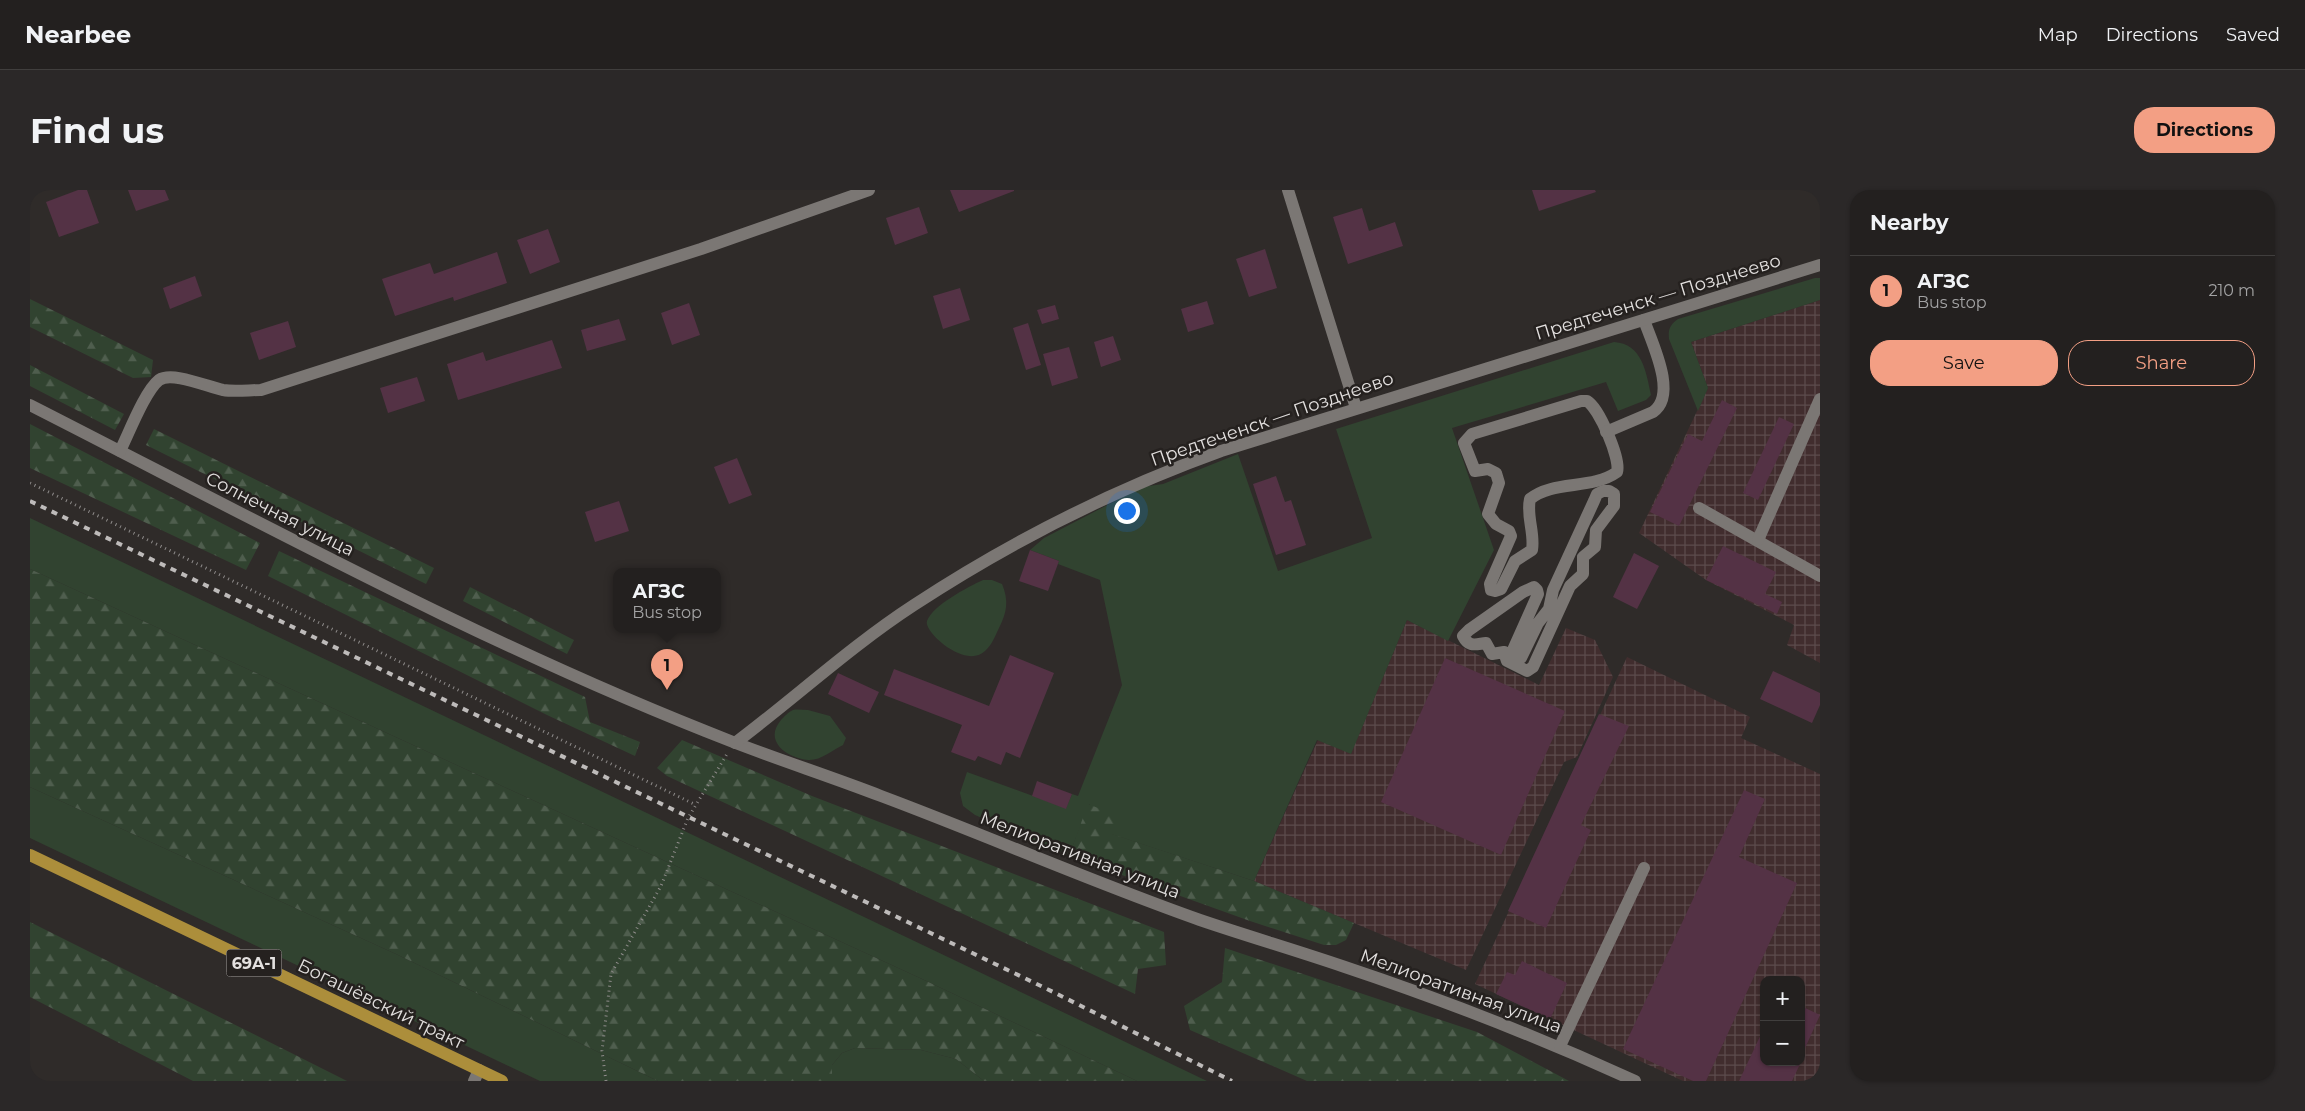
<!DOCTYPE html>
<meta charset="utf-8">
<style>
:root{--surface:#23201f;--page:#2b2828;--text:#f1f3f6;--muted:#a3a3a4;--line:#403e3d;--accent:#f39f84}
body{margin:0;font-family:Montserrat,sans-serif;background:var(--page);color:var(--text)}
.controls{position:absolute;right:15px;bottom:15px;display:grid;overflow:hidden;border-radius:10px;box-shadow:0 1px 4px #0004}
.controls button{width:45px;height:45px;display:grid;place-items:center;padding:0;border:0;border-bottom:1px solid var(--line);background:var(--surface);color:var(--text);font:25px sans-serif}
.you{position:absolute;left:1096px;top:320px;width:18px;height:18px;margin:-12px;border:4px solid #fff;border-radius:50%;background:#1a73e8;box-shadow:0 0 0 8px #1a73e833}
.badge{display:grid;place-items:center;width:32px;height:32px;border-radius:50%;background:var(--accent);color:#111;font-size:16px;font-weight:700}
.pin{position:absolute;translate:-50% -41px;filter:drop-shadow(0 1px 2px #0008)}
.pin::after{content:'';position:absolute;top:26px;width:18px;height:15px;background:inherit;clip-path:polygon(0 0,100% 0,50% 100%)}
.popup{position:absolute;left:583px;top:378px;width:108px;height:65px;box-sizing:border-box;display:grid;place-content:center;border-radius:10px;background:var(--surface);filter:drop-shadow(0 1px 4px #0005);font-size:16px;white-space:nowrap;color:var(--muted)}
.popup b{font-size:19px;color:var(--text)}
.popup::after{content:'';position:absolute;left:50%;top:100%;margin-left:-10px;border:10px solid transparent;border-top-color:var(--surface)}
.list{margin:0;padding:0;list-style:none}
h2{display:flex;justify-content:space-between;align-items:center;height:65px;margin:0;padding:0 20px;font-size:21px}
h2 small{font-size:16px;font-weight:400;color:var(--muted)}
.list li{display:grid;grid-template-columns:32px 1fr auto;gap:15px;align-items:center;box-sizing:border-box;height:70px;padding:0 20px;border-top:1px solid var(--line)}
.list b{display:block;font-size:19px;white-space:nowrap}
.list p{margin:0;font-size:16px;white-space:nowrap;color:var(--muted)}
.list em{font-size:16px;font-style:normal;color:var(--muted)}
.actions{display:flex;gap:10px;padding:15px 20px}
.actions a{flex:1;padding:11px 0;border:1px solid var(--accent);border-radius:20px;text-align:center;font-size:18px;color:var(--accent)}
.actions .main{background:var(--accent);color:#111}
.map{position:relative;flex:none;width:1790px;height:891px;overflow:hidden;border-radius:20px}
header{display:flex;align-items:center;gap:30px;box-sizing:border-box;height:70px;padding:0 25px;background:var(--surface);border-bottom:1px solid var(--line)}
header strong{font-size:24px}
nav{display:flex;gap:28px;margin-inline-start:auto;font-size:18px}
.intro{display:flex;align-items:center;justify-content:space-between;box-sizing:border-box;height:120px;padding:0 30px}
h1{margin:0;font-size:35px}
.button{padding:12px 22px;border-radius:20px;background:var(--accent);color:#111;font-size:18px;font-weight:700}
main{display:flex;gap:30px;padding:0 30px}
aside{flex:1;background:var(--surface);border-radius:20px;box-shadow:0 1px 4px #0004}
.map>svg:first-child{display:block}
.industrial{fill:url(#industrial-grid);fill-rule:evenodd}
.grass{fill:#314330}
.forest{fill:url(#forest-firs)}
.building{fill:#543245}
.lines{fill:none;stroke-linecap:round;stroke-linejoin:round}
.path{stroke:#8f8c8b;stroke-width:3;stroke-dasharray:1 4;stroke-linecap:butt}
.minor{stroke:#7b7774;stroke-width:12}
.major{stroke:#ac8e3b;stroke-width:12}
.rail{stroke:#bebbba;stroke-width:4;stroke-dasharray:6 6;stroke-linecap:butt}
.labels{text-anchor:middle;stroke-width:5;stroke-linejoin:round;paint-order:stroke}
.shield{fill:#25211f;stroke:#aaa7a5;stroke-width:1}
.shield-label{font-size:16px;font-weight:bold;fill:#e3e0df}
.street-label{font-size:18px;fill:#e3e0df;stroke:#25211f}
</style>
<header>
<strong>Nearbee</strong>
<nav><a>Map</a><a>Directions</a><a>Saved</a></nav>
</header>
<div class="intro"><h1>Find us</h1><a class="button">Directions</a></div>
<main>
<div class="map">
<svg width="1790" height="891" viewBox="0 0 1790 891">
<defs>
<pattern id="industrial-grid" width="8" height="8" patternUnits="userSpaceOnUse" patternTransform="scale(1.25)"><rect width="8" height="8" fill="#412d2e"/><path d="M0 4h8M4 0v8" fill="none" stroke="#5c4b4c"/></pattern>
<pattern id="forest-firs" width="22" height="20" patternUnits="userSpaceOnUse" patternTransform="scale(1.25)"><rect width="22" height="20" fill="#314330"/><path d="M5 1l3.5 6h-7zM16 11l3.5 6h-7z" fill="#4f5e4e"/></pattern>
</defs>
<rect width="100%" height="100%" fill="#2f2b29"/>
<!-- industrial -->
<g class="industrial">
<path d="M 1790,110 L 1790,473 L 1757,455 L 1764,435 L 1676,390 L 1609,343 L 1678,198 L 1661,152 Z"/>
<path d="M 1377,430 L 1509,495 L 1536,438 L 1565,450 L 1583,487 L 1547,567 L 1534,572 L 1436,780 L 1224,691 L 1288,550 L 1321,563 Z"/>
<path d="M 1597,467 L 1720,527 L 1711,548 L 1790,584 L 1790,891 L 1653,891 L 1445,794 ZM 1734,790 L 1771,790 L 1771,872 L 1734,872 Z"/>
</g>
<!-- grass -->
<g class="grass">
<path d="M 1785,88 L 1790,88 L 1790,110 L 1661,152 L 1678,198 L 1668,221 L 1639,149 C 1638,139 1640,135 1648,129 Z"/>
<path d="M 1584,152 C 1612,154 1616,181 1621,205 L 1616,210 L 1588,221 L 1576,192 L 1422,238 L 1464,360 L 1418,451 L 1377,430 L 1321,564 L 1287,550 L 1224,691 L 1081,644 L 1059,614 L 1039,666 L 945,625 L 933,616 L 930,603 L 937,582 L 1036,618 L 1042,604 L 1048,606 L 1092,495 L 1070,390 L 1028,374 L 1029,371 L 1000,360 L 1014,348 L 1112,297 L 1133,294 L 1208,264 L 1248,381 L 1342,348 L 1306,239 Z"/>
<path d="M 0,328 L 1177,891 L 1107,891 L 892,789 L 0,379 Z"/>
<path d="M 953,390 L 962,390 L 972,394 C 979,411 977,422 969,438 C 965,446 962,455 955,461 C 935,480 893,441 897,431 C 903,415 938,397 953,390 Z"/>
<path d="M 778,520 L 800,526 L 816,548 L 813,555 C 803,560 790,571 778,570 C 757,568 733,551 751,530 C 754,527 758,522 763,520 C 767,519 773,520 778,520 Z"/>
<path d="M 0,597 L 366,764 L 628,891 L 510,891 L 0,648 Z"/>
<path d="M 825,858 L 891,860 L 926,869 L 954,891 L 802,891 L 802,875 L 812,863 Z"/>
</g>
<!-- forest -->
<g class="forest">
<path d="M 0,109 L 123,170 L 121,187 L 103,188 L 0,137 Z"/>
<path d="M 0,175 L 94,224 L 85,240 L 0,196 Z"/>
<path d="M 0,234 L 230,353 L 216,380 L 0,278 Z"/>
<path d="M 124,239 L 404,378 L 396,394 L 116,255 Z"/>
<path d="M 249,361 L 555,507 L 560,532 L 610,552 L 605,566 L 517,525 L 238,386 Z"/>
<path d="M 0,379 L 892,789 L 1107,891 L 954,891 L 926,869 L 891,860 L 825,858 L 812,863 L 802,875 L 802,891 L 628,891 L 366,764 L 0,597 Z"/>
<path d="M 440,397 L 544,450 L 537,464 L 433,411 Z"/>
<path d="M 652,550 L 782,606 L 1134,742 L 1136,775 L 1108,779 L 1105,804 L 637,586 L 627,578 Z"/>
<path d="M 1058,614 L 1088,626 L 1082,644 L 1224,691 L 1324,733 L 1316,750 L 1306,755 L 1294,755 L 1220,731 L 1039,666 Z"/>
<path d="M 0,732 L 317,891 L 163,891 L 0,807 Z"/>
<path d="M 1195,758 L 1447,842 L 1539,891 L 1277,891 L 1160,840 L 1154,816 L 1192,792 Z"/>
</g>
<!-- building -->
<g class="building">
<path d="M 48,0 L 57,0 L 69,33 L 29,47 L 16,12 Z"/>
<path d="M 98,0 L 135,0 L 139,10 L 106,21 Z"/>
<path d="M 920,0 L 984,0 L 984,1 L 929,22 Z"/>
<path d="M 1502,0 L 1565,0 L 1566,2 L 1509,21 Z"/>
<path d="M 889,17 L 898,43 L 865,55 L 856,28 Z"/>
<path d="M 1332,18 L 1339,41 L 1365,32 L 1373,56 L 1318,74 L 1303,27 Z"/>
<path d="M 518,39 L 530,72 L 500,84 L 487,50 Z"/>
<path d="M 1235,59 L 1247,98 L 1219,107 L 1206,69 Z"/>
<path d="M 467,62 L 477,93 L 424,111 L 423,107 L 365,126 L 352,89 L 400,73 L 404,84 Z"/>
<path d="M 165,86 L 172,106 L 140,119 L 133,98 Z"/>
<path d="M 930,98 L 940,130 L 913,139 L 903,106 Z"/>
<path d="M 1177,111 L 1184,134 L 1158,142 L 1151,119 Z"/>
<path d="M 659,113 L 670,145 L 642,155 L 631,123 Z"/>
<path d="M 1025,115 L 1029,129 L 1012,134 L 1007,120 Z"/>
<path d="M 589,129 L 596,150 L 557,161 L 551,140 Z"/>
<path d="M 258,131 L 266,157 L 229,170 L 220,143 Z"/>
<path d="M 998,133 L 1011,175 L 996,180 L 983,138 Z"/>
<path d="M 1083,146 L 1091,170 L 1071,177 L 1064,152 Z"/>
<path d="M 522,150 L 532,178 L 428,210 L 417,174 L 453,162 L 456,171 Z"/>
<path d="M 1039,157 L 1048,188 L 1022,196 L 1013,164 Z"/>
<path d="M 387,187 L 395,211 L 358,223 L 350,198 Z"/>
<path d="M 1692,210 L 1707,218 L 1649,336 L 1620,322 L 1658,244 L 1672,251 Z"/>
<path d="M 1749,227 L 1764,234 L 1728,310 L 1713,303 Z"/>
<path d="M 707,268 L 722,305 L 699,314 L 684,277 Z"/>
<path d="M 1246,286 L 1255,312 L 1261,310 L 1276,355 L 1246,365 L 1223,294 Z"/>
<path d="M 589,311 L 599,341 L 565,352 L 555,322 Z"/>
<path d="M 1693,356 L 1746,382 L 1735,404 L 1752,412 L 1747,424 L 1676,390 Z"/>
<path d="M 1000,360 L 1029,371 L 1018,401 L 989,391 Z"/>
<path d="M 1604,363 L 1629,376 L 1607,419 L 1583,407 Z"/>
<path d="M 980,465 L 1024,483 L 990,568 L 976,562 L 971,575 L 948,566 L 945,571 L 921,562 L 932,535 L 854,505 L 864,479 L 959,516 Z"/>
<path d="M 1415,468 L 1535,521 L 1471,665 L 1351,612 Z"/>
<path d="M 1743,481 L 1790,503 L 1790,515 L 1782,533 L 1730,509 Z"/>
<path d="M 808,483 L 849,502 L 839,523 L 798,504 Z"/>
<path d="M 1569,524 L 1599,536 L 1551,635 L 1561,640 L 1516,738 L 1478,721 Z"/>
<path d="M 1007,591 L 1042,604 L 1036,619 L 1002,606 Z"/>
<path d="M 1714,600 L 1735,609 L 1709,667 L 1767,693 L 1676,891 L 1663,891 L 1593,859 Z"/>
<path d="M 1492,771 L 1537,793 L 1520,829 L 1466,804 L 1477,782 L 1485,785 Z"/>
<path d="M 1771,816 L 1790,825 L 1771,867 Z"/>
<path d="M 1734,838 L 1734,872 L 1771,872 L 1762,891 L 1709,891 Z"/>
</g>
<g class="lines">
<!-- path -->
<g class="path">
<path d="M 0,293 L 666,615"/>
<path d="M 576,891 L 572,861 L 581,784 L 631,696 L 658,628 L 697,564"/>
</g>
<!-- minor -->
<g class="minor">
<path d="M 1258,0 L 1326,218"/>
<path d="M 1551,211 L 1557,211 C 1569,218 1591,269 1587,282 C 1562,300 1523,290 1500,309 C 1496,326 1505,343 1502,360 L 1485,371 L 1471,399 L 1465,401 L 1461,400 L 1460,394 L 1481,346 L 1479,341 L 1466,334 L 1458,324 L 1469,293 L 1466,283 L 1458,279 L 1445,281 L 1434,253 L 1442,244 Z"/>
<path d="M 0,215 C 232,333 460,458 703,552 C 752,571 802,587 851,606 C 958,646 1062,692 1170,730 C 1217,746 1265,760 1312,776 C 1411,809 1509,847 1605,891"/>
<path d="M 1576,242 L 1623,222 C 1648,205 1622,153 1614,130"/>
<path d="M 90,261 C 99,243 115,201 129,190 C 142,181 178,197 193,200 C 205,202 219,200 231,200 L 671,59 L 839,0"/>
<path d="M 1573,301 L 1579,301 L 1584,304 L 1584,316 L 1566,340 L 1565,357 L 1553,367 L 1553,384 L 1540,396 L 1503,477 L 1497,481 L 1477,471 L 1474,462 L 1462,464 L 1456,453 C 1446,454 1439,458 1433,446 L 1439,440 L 1493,402 L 1504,397 L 1507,400 L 1508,404 L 1483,460 L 1485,468 L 1491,468 L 1508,433 L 1519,419 L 1523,400 L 1564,311 L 1567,304 Z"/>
<path d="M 1669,318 L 1790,386"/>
<path d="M 1728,350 L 1790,209"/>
<path d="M 705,553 C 765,508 821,456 884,415 C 980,352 1083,300 1191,261 L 1790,75"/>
<path d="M 1530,856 L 1614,678"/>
<path d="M 444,891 L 449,880"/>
</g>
<!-- major -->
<path class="major" d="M 0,665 L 472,891"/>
<!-- rail -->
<path class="rail" d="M 0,311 L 1011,796 L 1202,891"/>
</g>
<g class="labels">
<!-- shield labels -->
<rect class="shield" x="196.5" y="759.5" width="55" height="27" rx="4"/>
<g class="shield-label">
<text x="224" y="779">69А-1</text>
</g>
<!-- street labels -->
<g class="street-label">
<text transform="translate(1628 107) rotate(-17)" y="6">Предтеченск — Позднеево</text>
<text transform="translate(1242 229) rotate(-19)" y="6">Предтеченск — Позднеево</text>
<text transform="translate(250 324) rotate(27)" y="6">Солнечная улица</text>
<text transform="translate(1050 665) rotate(21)" y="6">Мелиоративная улица</text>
<text transform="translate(1431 801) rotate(20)" y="6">Мелиоративная улица</text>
<text transform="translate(351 814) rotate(26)" y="6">Богашёвский тракт</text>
</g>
</g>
</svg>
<div class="controls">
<button>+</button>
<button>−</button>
</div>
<div class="you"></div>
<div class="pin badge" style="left:637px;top:500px">1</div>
<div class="popup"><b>АГЗС</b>Bus stop</div>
</div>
<aside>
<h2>Nearby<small></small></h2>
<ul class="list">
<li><span class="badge">1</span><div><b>АГЗС</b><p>Bus stop</p></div><em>210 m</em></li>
</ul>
<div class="actions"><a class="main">Save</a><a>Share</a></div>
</aside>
</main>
